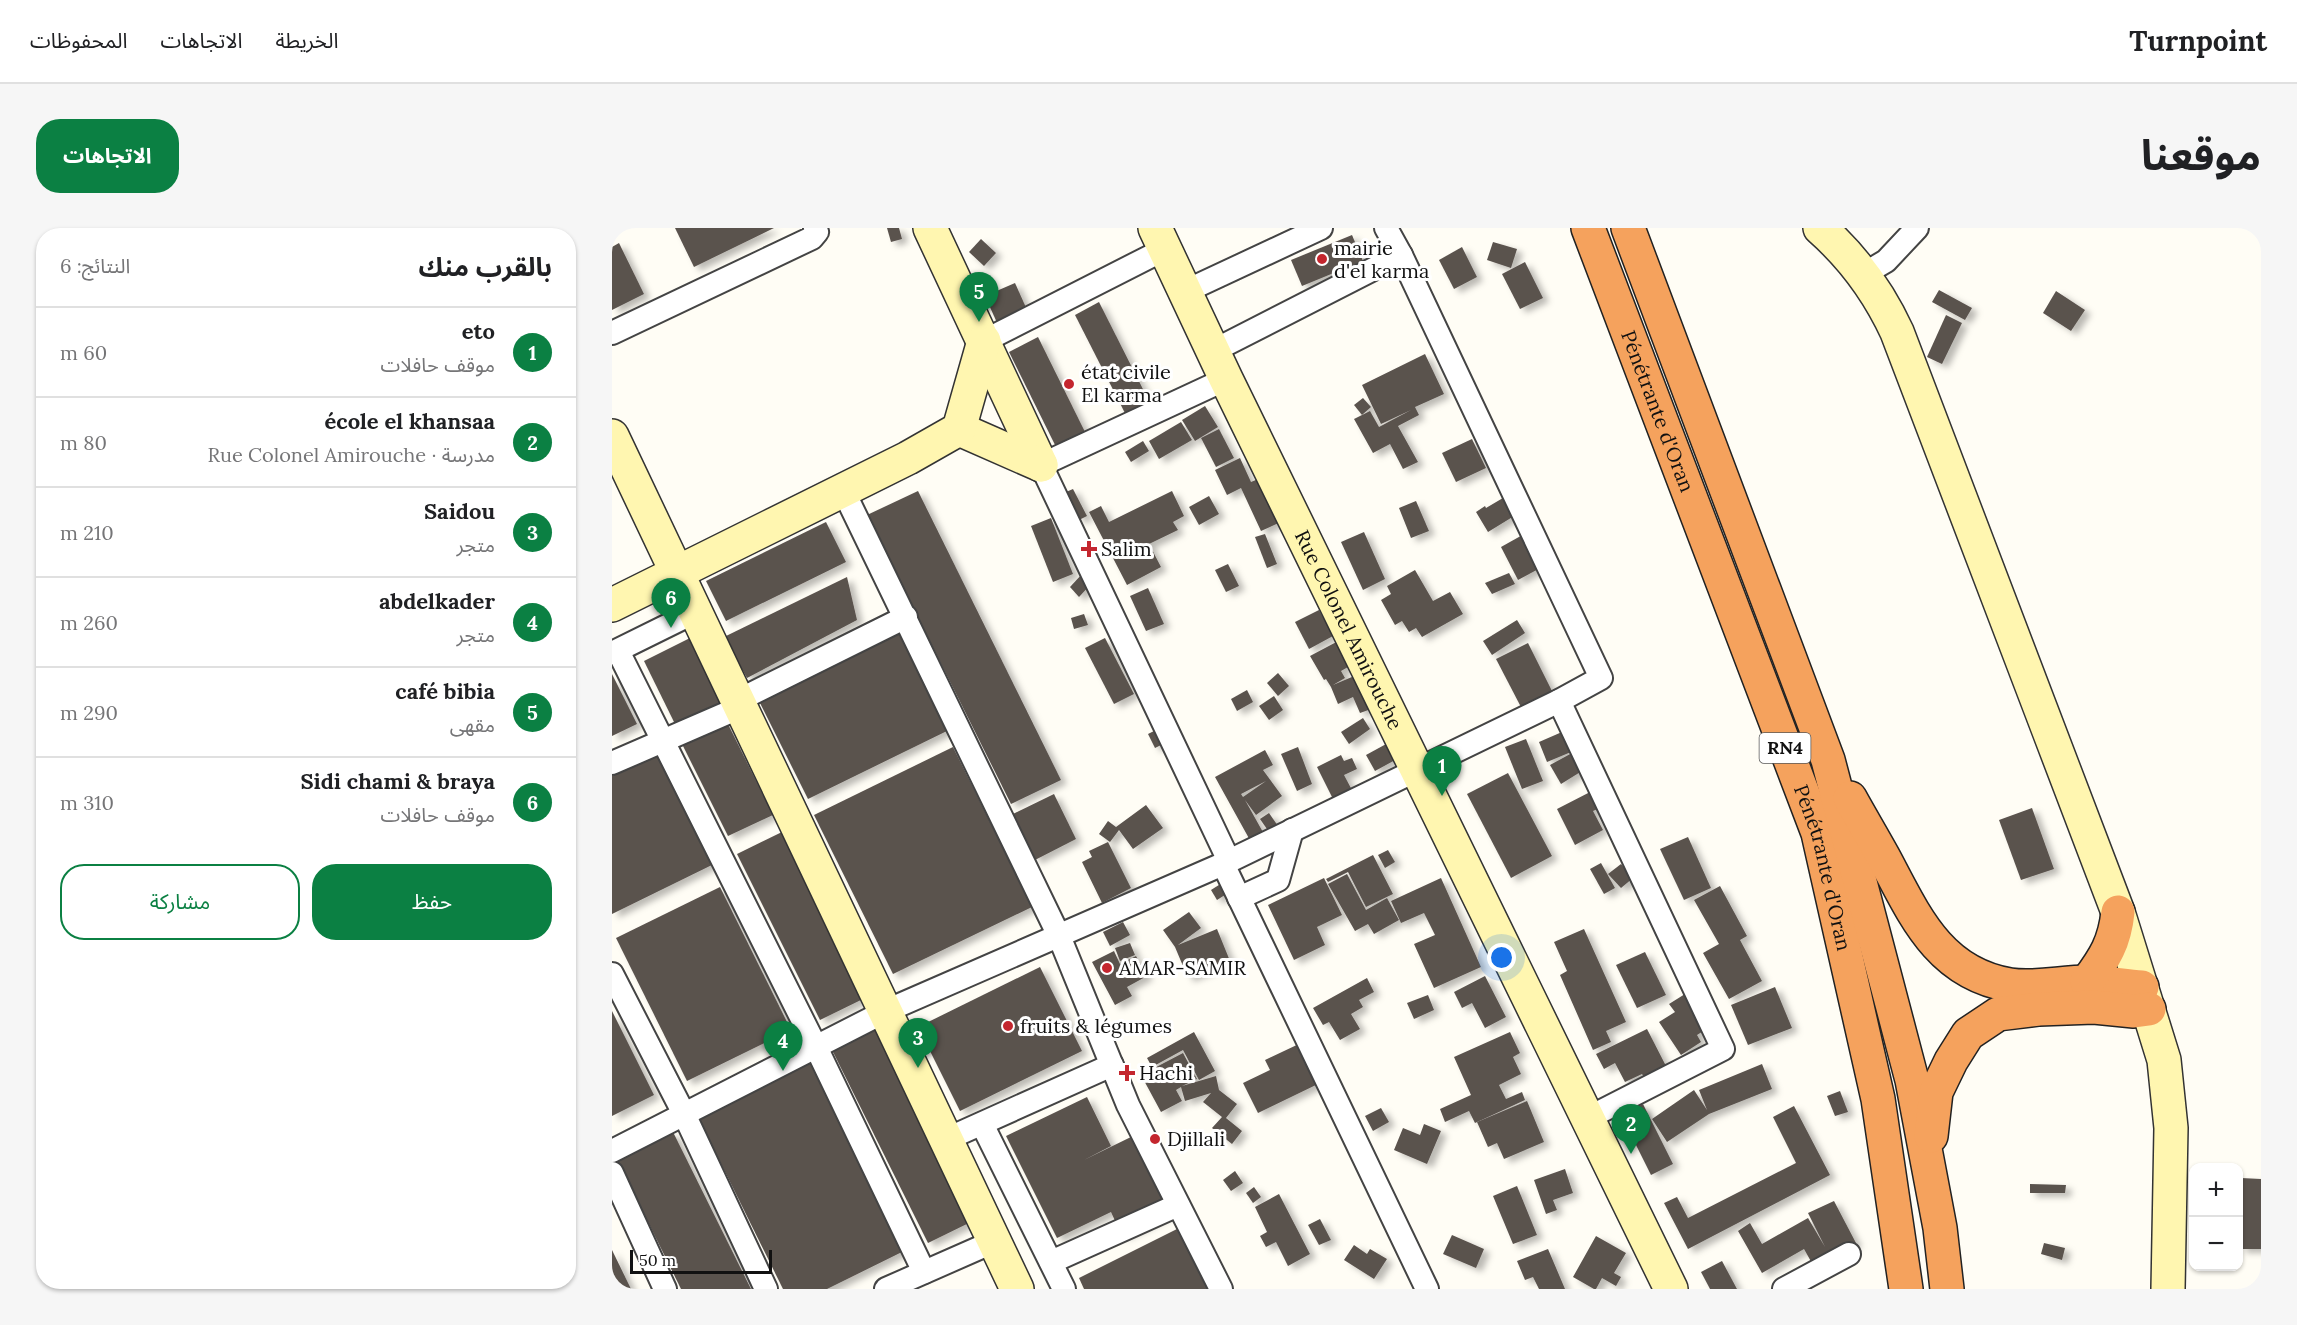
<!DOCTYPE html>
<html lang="ar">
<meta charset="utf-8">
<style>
:root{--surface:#fff;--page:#f6f6f6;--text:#202124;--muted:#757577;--line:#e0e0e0;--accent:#0b8043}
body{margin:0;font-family:Lora,"Noto Sans Arabic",serif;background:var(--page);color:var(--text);direction:rtl}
.controls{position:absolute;right:18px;bottom:18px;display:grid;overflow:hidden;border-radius:12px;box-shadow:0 2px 4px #0004}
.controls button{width:54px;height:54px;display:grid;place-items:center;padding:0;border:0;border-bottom:2px solid var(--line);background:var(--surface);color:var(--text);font:30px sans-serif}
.scale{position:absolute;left:18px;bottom:15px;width:142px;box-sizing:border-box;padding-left:6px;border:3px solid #111;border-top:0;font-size:16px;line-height:21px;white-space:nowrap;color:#111;-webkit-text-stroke:4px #fff;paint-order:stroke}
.you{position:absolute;left:890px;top:730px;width:21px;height:21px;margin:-15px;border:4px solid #fff;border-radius:50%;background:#1a73e8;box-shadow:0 0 0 9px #1a73e833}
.badge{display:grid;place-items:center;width:39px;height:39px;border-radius:50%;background:var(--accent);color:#fff;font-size:20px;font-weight:700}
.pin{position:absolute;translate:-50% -50px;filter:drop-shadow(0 2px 3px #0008)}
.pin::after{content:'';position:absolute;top:32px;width:21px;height:18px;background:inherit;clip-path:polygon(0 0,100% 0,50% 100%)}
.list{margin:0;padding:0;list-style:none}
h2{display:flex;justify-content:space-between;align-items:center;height:78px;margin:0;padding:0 24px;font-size:26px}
h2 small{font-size:20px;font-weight:400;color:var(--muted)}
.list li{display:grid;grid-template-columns:39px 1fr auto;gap:18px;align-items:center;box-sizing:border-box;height:90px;padding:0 24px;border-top:2px solid var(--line)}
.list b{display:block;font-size:22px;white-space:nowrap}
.list p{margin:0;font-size:20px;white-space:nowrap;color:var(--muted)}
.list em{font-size:20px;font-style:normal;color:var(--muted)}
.actions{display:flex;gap:12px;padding:18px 24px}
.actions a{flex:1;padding:14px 0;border:2px solid var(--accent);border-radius:24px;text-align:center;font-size:21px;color:var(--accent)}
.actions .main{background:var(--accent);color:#fff}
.map{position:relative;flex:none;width:1649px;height:1061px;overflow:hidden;direction:ltr;border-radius:24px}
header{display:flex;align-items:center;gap:36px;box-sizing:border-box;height:84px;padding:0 30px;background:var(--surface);border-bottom:2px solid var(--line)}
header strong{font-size:28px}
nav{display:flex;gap:33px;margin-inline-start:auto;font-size:21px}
.intro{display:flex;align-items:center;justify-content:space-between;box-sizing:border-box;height:144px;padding:0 36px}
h1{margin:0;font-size:42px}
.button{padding:15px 27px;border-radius:24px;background:var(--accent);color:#fff;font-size:21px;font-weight:700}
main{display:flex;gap:36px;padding:0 36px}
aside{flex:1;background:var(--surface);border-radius:24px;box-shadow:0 2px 4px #0004}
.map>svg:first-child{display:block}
.building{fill:#5a524d;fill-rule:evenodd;filter:url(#shadow)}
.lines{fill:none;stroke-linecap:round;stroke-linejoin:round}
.street-casing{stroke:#444;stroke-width:26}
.secondary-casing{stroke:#333;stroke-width:36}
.highway-casing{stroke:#222;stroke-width:36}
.street{stroke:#fff;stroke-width:22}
.secondary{stroke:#fff6b0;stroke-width:33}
.highway{stroke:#f5a25d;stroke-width:33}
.poi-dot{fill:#c4262e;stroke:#fff;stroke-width:2}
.labels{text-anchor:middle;stroke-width:6;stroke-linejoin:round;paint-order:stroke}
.shield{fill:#fff;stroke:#585858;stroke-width:1.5}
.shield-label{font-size:18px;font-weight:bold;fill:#111}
.poi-label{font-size:20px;fill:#111;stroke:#fff;text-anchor:start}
.street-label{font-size:20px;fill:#111;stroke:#fff}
</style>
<header>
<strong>Turnpoint</strong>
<nav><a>الخريطة</a><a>الاتجاهات</a><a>المحفوظات</a></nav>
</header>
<div class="intro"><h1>موقعنا</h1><a class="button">الاتجاهات</a></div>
<main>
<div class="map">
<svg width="1649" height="1061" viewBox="0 0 1649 1061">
<defs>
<filter id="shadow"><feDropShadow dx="6" dy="4" stdDeviation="3" flood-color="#0004"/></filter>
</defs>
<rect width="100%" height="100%" fill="#fffdf5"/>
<!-- building -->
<g class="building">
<path d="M 63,0 L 162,0 L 82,39 Z"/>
<path d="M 275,0 L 287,0 L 290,11 L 279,14 Z"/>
<path d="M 740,7 L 751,33 L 690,58 L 679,32 Z"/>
<path d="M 369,11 L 384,25 L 372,38 L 357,24 Z"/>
<path d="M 881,14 L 905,21 L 899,40 L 875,32 Z"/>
<path d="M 7,15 L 32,66 L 0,82 L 0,19 Z"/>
<path d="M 850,19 L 865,49 L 842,61 L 827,32 Z"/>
<path d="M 913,34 L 931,70 L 908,81 L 890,46 Z"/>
<path d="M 403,55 L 416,84 L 386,97 L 373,68 Z"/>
<path d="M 1327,62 L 1360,80 L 1353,92 L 1320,74 Z"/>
<path d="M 1444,63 L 1473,82 L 1459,103 L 1431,85 Z"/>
<path d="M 487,74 L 541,181 L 517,193 L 463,87 Z"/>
<path d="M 1334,87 L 1350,95 L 1330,136 L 1315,129 Z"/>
<path d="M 426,109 L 476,210 L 447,225 L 397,124 Z"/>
<path d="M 813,126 L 832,166 L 803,179 L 807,187 L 786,198 L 806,234 L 791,241 L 778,216 L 761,225 L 742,191 L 758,183 L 767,199 L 799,182 L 769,196 L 750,157 Z"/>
<path d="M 751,170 L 759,179 L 750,187 L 742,177 Z"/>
<path d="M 593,178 L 606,199 L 583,213 L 570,192 Z"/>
<path d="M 569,194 L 580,212 L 547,231 L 537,213 Z"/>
<path d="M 607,201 L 622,230 L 604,239 L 589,210 Z"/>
<path d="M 860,211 L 874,240 L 844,254 L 830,225 Z"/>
<path d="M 531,213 L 537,223 L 519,234 L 513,224 Z"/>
<path d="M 628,230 L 639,254 L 651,249 L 671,293 L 649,303 L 629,260 L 615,267 L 603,242 Z"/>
<path d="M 461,261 L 475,288 L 467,292 L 454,264 Z"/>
<path d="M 306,263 L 449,552 L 399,576 L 255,287 Z"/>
<path d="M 560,263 L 572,288 L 561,294 L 566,302 L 537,316 L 549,339 L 515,357 L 477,284 L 489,278 L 497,294 Z"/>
<path d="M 896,267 L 907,285 L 876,304 L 864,284 L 873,278 L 874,280 Z"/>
<path d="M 597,268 L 607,286 L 587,297 L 577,279 Z"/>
<path d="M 804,273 L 817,303 L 799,310 L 787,280 Z"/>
<path d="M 439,290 L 461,346 L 441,354 L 419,298 Z"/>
<path d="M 214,294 L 234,334 L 114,393 L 94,353 Z"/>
<path d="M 752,304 L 773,351 L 751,362 L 729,314 Z"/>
<path d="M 914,305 L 932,338 L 906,352 L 889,319 Z"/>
<path d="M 653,306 L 665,336 L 655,340 L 643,309 Z"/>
<path d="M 616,336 L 627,358 L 614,364 L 603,342 Z"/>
<path d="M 803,342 L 821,373 L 838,364 L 851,386 L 810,409 L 804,400 L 797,404 L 790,393 L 783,397 L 769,372 L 779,366 L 775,358 Z"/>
<path d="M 897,345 L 903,356 L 880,366 L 873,355 Z"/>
<path d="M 470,346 L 480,355 L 467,369 L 458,359 Z"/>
<path d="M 235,349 L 245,392 L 135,450 L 112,409 Z"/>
<path d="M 536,360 L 552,396 L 534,403 L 518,368 Z"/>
<path d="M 707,382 L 721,408 L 697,421 L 683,394 Z"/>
<path d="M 472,386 L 476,397 L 462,401 L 459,390 Z"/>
<path d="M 905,392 L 913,405 L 880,427 L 871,413 Z"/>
<path d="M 289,401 L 339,501 L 196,571 L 146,471 Z"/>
<path d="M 78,410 L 109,474 L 63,496 L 32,433 Z"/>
<path d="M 493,410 L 522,466 L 502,476 L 473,420 Z"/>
<path d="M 730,411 L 743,435 L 729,443 L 733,450 L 721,457 L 747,446 L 762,480 L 748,485 L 741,469 L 726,476 L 719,459 L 714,451 L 712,452 L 698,428 Z"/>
<path d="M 916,415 L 941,465 L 910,481 L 884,431 Z"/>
<path d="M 666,445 L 677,458 L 666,468 L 655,455 Z"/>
<path d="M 0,446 L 25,496 L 0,508 Z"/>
<path d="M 635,462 L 641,474 L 625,483 L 619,471 Z"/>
<path d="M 662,468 L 671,482 L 657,492 L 647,478 Z"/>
<path d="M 751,490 L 758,501 L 737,516 L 729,504 Z"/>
<path d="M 114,492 L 161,587 L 116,608 L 69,514 Z"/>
<path d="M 548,500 L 555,514 L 543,520 L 536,506 Z"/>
<path d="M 950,504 L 959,524 L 935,534 L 927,514 Z"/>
<path d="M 914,511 L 931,553 L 910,561 L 893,519 Z"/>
<path d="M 776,515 L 785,531 L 763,543 L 754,527 Z"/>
<path d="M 341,519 L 420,679 L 281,746 L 202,587 Z"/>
<path d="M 686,519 L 700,556 L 685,563 L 669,526 Z"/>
<path d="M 653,522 L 661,537 L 651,542 L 670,568 L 644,587 L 633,572 L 652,606 L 639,614 L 603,549 ZM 654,553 L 631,569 L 629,566 Z"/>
<path d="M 49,524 L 104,635 L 0,686 L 0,548 Z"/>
<path d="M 960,525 L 970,543 L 949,556 L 938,537 Z"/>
<path d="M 729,527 L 732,533 L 740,530 L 745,541 L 732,547 L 741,564 L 722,573 L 705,539 Z"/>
<path d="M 896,545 L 940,628 L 899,650 L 855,566 Z"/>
<path d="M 982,562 L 990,579 L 981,583 L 991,602 L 963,617 L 945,581 Z"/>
<path d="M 442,566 L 464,611 L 423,632 L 401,586 Z"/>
<path d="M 534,577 L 551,600 L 521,621 L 507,602 L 498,614 L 487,606 L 496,593 L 504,599 Z"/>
<path d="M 1420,580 L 1442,641 L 1409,652 L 1387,592 Z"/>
<path d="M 657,585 L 666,598 L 657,604 L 648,591 Z"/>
<path d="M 170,604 L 253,770 L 208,792 L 125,626 Z"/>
<path d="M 1076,609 L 1099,660 L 1072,672 L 1048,621 Z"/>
<path d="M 496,614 L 519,660 L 490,675 L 470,634 L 480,629 L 477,623 Z"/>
<path d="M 776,622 L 783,634 L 773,640 L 766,627 Z"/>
<path d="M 761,627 L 781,666 L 754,679 L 736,644 L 716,654 L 714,651 Z"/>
<path d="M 989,635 L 1003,660 L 992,666 L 978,641 Z"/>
<path d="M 1009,636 L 1021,650 L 1009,660 L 996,646 Z"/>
<path d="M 735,646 L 754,682 L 775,670 L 787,692 L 762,706 L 756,696 L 743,703 L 716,656 Z"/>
<path d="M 712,650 L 730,687 L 705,699 L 713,717 L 682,732 L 656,677 Z"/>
<path d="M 829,650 L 869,739 L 822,760 L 802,716 L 823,707 L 812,685 L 789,695 L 779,673 Z"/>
<path d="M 610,655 L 616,665 L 605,672 L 599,662 Z"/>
<path d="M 1108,658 L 1135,708 L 1128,712 L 1150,753 L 1117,771 L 1091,725 L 1107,716 L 1082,672 Z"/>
<path d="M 108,659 L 179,802 L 75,853 L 4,710 Z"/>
<path d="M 577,684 L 589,700 L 566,717 L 605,701 L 618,733 L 576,750 L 563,719 L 551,702 Z"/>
<path d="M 511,694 L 518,707 L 498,718 L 491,704 Z"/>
<path d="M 972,701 L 1014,794 L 994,803 L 999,814 L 981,822 L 948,747 L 955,743 L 942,714 Z"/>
<path d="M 518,715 L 523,727 L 508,733 L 503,720 Z"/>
<path d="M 502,723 L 508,736 L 524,728 L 535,748 L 515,759 L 520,768 L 503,777 L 480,734 Z"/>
<path d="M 1033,724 L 1054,767 L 1025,780 L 1004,737 Z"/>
<path d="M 428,739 L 470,823 L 348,883 L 306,799 Z"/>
<path d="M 873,748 L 894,789 L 873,800 L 860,775 L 850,780 L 842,764 Z"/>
<path d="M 755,750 L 762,764 L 747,772 L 751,779 L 739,786 L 748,801 L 728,812 L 717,794 L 711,797 L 701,780 Z"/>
<path d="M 1163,759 L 1180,800 L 1136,817 L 1119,777 Z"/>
<path d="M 1073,766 L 1096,800 L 1085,807 L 1089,814 L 1069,827 L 1047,794 L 1063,784 L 1057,776 Z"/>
<path d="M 816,767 L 822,782 L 802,791 L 795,775 Z"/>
<path d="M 0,783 L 42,867 L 0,888 Z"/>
<path d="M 268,799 L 363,992 L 316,1015 L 220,822 Z"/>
<path d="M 1035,801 L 1054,838 L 1032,849 L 1030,846 L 1013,854 L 1003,835 L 992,841 L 984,826 Z"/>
<path d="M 582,804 L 603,843 L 587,852 L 571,822 L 540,839 L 535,830 Z"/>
<path d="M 898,804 L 908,825 L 901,829 L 909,846 L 887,857 L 894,871 L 910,864 L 913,872 L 863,895 L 857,883 L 833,894 L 828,881 L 859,867 L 842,829 Z"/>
<path d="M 689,815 L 708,855 L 646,885 L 631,855 L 658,842 L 653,832 Z"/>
<path d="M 571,825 L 585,851 L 570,858 L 604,848 L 607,862 L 625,876 L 614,890 L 630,903 L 620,916 L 600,900 L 610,889 L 591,874 L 599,865 L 573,873 L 569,859 L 564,862 L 570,873 L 549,884 L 529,847 Z"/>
<path d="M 198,829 L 294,1022 L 215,1061 L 171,1061 L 84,885 Z"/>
<path d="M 1150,836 L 1160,861 L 1097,886 L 1055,914 L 1040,891 L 1082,862 L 1095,882 L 1087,862 Z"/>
<path d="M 1228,863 L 1236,884 L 1223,888 L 1215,868 Z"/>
<path d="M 475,869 L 499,918 L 472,932 L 523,907 L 561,983 L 510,1008 L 499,984 L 445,1010 L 394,908 Z"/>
<path d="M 915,873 L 932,914 L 892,931 L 885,915 L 876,919 L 865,894 Z"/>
<path d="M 1031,876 L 1061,936 L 1039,947 L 1009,887 Z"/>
<path d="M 1182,878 L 1218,947 L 1076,1021 L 1052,975 L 1065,969 L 1076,990 L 1184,935 L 1161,889 Z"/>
<path d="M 769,880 L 777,894 L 761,903 L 753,888 Z"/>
<path d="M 812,896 L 829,903 L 815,936 L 782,922 L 791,900 L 808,907 Z"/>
<path d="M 61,904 L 139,1061 L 69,1061 L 5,931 Z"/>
<path d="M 953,941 L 961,965 L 941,972 L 945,982 L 934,986 L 922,952 Z"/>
<path d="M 623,943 L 631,955 L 619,963 L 611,952 Z"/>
<path d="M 1629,950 L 1649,951 L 1649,1021 L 1628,1021 Z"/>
<path d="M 1418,956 L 1454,957 L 1453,965 L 1418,965 Z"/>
<path d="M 905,958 L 925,1007 L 901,1016 L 881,968 Z"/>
<path d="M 642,959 L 649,969 L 641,975 L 634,965 Z"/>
<path d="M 667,966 L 698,1026 L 676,1038 L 664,1014 L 654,1019 L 648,1008 L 655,1004 L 643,979 Z"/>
<path d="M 1222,973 L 1244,1015 L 1201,1037 L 1192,1021 L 1150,1045 L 1126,1003 L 1138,995 L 1150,1016 L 1196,990 L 1213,1019 L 1196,985 Z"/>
<path d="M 708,991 L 719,1012 L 707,1017 L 696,997 Z"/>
<path d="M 567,1000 L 597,1061 L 472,1061 L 467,1050 Z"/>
<path d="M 840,1007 L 872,1021 L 864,1040 L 831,1026 Z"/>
<path d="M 984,1008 L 1014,1025 L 1002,1045 L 1009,1049 L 1004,1058 L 990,1050 L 984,1061 L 982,1061 L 961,1049 Z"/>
<path d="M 1432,1015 L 1453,1020 L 1450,1032 L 1429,1026 Z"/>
<path d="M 742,1017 L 755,1026 L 758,1021 L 775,1031 L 762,1051 L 732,1032 Z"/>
<path d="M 936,1021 L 953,1061 L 927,1061 L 921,1049 L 913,1052 L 905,1033 Z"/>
<path d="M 0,1022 L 19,1061 L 0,1061 Z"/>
<path d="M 1110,1033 L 1125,1061 L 1098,1061 L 1089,1044 Z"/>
</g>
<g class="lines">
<!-- street casing -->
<g class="street-casing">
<g id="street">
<path d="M 1252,46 L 1274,33 L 1305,0"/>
<path d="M 572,64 L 709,0"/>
<path d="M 0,105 L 200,10 L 205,4 L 203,0"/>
<path d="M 372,113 L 553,21"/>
<path d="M 601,123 L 789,27"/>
<path d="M 614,151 L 429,237 L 617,633"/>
<path d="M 231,262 L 447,708 L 516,877 L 609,1061"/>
<path d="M 6,423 L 204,819 L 312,1044"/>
<path d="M 0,425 L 83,384"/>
<path d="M 127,472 L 294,389"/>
<path d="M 947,473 L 1111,821 L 976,890"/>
<path d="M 0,535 L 129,479"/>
<path d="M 611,636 L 815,1061"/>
<path d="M 627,670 L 666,652 L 680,602"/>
<path d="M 0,746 L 72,886 L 154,1061"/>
<path d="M 370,896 L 452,1061"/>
<path d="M 335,911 L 500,837"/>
<path d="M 0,923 L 274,783 L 611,636 L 947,473 L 989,450 L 789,27 L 774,0"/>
<path d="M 0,945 L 53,1061"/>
<path d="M 439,1034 L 566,977"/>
<path d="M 274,1061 L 383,1013"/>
<path d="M 1172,1061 L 1237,1026"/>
</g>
</g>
<!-- secondary casing -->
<g class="secondary-casing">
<g id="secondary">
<path d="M 318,0 L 429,237"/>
<path id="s1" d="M 543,0 L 614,151 L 1059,1061"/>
<path d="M 1208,0 C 1242,30 1266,63 1285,104 L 1506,684 L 1552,832 L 1559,900 L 1556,1061"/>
<path d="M 347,201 L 429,237"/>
<path d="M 0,208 L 405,1061"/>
<path d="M 0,377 L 296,230 L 347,201 L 372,113"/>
</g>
</g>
<!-- highway casing -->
<g class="highway-casing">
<g id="highway">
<path id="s2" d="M 976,0 L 1206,605 L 1266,871 L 1294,1061"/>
<path d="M 1016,0 L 1216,532 L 1300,852 L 1328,1000 L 1335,1061"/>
<path d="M 1238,570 C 1249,590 1261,610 1272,630 C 1302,686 1326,745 1398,757 C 1424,761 1449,754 1476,754 C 1494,754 1512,758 1530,759"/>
<path d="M 1475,754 C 1493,730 1503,714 1506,684"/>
<path d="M 1319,908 L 1324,864 L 1339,833 L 1356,806 L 1386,786 L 1427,781 L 1482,779 L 1522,783 L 1537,781"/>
</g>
</g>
<!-- street -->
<use href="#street" class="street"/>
<!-- secondary -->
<use href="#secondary" class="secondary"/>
<!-- highway -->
<use href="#highway" class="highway"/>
</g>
<!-- markers -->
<g class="poi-dot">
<circle cx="710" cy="31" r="6"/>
<circle cx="457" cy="156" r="6"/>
<path d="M474 312h6v6h6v6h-6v6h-6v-6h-6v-6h6z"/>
<circle cx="495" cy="740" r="6"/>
<circle cx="396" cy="798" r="6"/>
<path d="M512 836h6v6h6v6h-6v6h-6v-6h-6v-6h6z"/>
<circle cx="543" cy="911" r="6"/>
</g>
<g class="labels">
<!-- shield labels -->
<rect class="shield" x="1147.5" y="505" width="51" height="30" rx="4.5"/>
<g class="shield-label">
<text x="1173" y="526">RN4</text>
</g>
<!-- poi labels -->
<g class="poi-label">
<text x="722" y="27">mairie<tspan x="722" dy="23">d'el karma</tspan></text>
<text x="469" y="151">état civile<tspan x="469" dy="23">El karma</tspan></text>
<text x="489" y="328">Salim</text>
<text x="507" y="747">AMAR-SAMIR</text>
<text x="408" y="805">fruits &amp; légumes</text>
<text x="527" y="852">Hachi</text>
<text x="555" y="918">Djillali</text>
</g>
<!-- street labels -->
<g class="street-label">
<text dy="7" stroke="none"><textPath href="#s2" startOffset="196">Pénétrante d'Oran</textPath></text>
<text dy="7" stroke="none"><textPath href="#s1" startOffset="446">Rue Colonel Amirouche</textPath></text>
<text dy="7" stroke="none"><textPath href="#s2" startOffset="682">Pénétrante d'Oran</textPath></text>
</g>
</g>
</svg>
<div class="controls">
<button>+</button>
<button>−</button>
</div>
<div class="scale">50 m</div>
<div class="you"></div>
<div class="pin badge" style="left:830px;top:568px">1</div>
<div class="pin badge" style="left:1019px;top:926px">2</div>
<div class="pin badge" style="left:306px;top:840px">3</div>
<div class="pin badge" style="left:171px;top:843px">4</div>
<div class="pin badge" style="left:367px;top:94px">5</div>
<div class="pin badge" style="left:59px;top:400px">6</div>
</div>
<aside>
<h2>بالقرب منك<small>النتائج: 6</small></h2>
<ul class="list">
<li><span class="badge">1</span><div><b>eto</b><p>موقف حافلات</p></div><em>60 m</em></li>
<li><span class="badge">2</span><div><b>école el khansaa</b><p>مدرسة · Rue Colonel Amirouche</p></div><em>80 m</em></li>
<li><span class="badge">3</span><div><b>Saidou</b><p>متجر</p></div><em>210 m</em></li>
<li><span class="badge">4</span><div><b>abdelkader</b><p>متجر</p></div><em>260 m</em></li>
<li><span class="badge">5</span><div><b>café bibia</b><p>مقهى</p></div><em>290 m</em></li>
<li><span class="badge">6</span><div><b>Sidi chami &amp; braya</b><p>موقف حافلات</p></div><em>310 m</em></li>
</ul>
<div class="actions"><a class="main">حفظ</a><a>مشاركة</a></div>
</aside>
</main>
